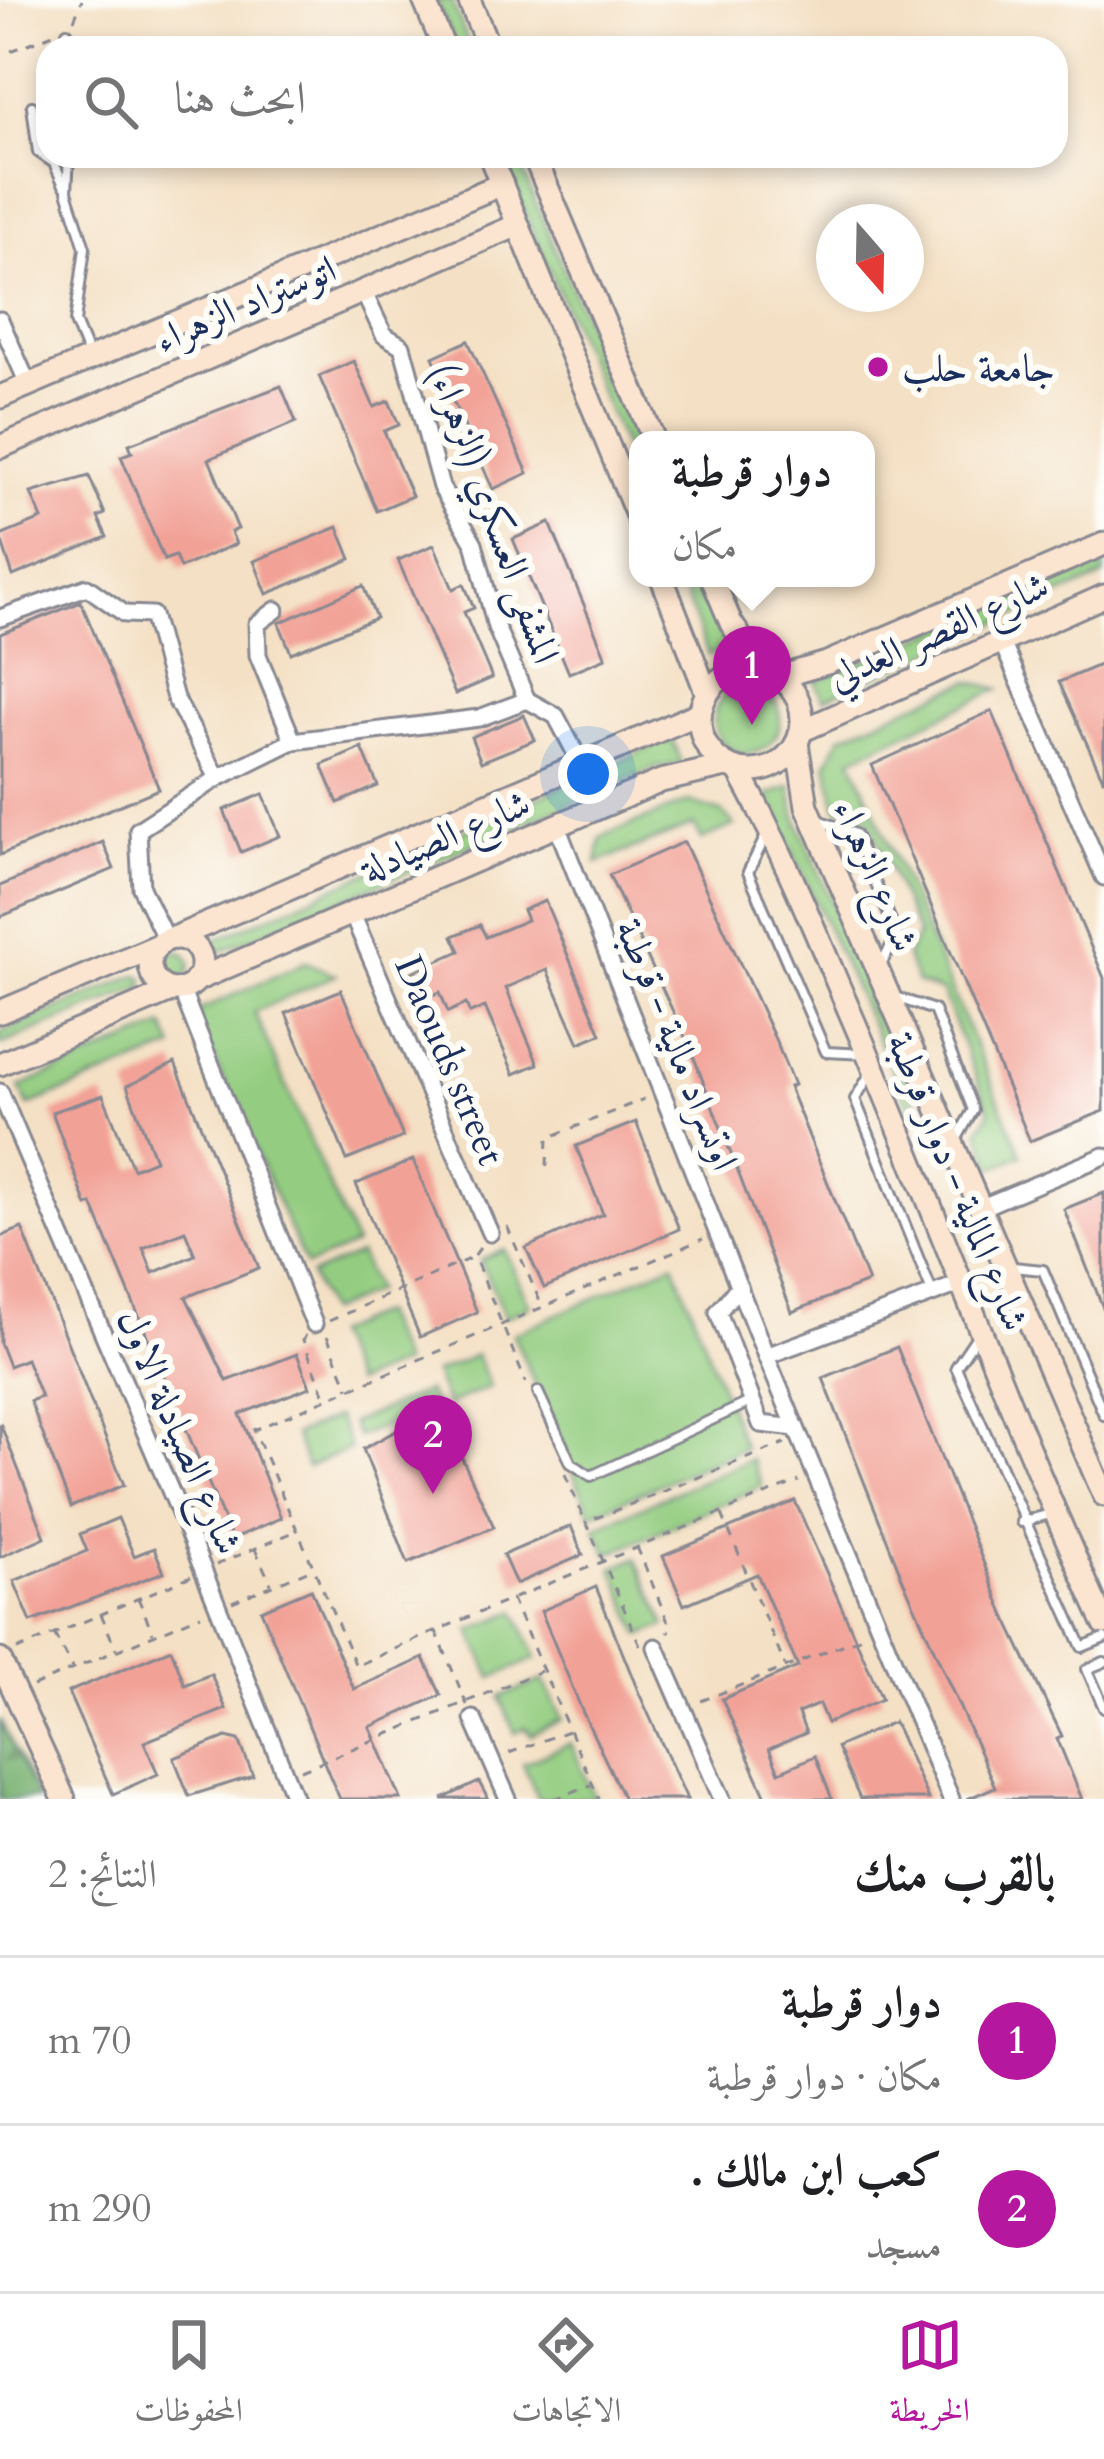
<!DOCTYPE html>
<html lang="ar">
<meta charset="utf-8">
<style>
:root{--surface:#fff;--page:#f2f2f2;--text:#202124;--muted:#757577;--line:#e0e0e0;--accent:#b5179e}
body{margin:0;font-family:Cardo,Amiri,serif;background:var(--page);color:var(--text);direction:rtl}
.compass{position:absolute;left:816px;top:204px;width:108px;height:108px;border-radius:50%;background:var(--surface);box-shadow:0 6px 18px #0003;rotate:160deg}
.you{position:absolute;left:588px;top:774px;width:42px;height:42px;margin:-30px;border:9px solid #fff;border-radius:50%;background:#1a73e8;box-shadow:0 0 0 18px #1a73e833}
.badge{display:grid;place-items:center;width:78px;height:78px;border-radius:50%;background:var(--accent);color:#fff;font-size:39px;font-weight:700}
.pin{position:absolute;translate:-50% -99px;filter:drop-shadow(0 3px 6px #0008)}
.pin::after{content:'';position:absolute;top:63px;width:42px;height:36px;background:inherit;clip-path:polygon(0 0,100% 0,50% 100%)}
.popup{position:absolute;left:629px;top:431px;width:246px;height:156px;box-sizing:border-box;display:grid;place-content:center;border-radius:24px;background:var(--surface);filter:drop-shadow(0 3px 9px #0005);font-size:39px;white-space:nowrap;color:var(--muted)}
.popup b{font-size:45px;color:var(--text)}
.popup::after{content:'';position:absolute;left:50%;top:100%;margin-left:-24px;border:24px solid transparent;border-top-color:var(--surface)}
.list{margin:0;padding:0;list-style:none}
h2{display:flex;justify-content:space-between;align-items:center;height:156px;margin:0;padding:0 48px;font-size:51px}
h2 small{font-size:39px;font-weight:400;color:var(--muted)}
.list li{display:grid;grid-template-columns:78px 1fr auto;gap:36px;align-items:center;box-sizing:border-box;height:168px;padding:0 48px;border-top:3px solid var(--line)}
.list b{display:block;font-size:45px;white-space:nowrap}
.list p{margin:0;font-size:39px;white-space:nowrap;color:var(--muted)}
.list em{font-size:39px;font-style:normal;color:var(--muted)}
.icon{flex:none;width:66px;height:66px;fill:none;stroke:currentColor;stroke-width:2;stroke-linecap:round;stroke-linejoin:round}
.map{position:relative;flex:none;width:1104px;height:1799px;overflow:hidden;direction:ltr}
.search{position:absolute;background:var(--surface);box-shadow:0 6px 18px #0003;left:36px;right:36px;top:36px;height:132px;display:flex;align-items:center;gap:30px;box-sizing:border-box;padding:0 42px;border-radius:36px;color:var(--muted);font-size:45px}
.sheet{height:492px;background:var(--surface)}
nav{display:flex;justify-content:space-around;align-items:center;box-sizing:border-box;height:168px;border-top:3px solid var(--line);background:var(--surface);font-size:33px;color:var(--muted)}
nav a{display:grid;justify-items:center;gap:6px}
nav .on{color:var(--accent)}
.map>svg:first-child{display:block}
.green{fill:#94cd81;stroke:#587e70;stroke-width:3}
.forest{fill:url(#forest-firs);stroke:#497066;stroke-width:3}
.building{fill:#f2a196;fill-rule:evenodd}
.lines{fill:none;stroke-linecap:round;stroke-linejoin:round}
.lane-casing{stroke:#888891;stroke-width:14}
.street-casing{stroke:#888891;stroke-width:21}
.secondary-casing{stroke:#888891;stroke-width:27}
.path{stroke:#888891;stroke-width:3;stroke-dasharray:9 9;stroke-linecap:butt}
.lane{stroke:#fff;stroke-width:8}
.street{stroke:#fff;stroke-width:15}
.secondary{stroke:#fce5d0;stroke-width:21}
.poi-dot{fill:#b5179e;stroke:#fdfcf7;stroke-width:4.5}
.labels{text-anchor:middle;stroke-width:12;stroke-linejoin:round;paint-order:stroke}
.street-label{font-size:39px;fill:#1b2f5e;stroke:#fdfcf7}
.poi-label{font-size:39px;fill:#1b2f5e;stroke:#fdfcf7;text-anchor:start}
</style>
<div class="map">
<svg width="1104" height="1799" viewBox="0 0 1104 1799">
<defs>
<pattern id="forest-firs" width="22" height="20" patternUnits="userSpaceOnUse" patternTransform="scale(3)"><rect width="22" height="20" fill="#77b06f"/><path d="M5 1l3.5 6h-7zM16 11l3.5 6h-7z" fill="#61905e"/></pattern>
</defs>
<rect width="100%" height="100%" fill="#fdfcf7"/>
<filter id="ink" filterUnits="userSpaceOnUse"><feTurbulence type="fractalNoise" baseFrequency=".00833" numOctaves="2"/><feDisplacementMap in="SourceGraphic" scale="24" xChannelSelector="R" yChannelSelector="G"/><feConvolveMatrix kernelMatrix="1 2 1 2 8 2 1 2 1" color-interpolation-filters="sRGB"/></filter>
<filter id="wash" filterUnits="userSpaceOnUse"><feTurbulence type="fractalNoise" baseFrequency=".004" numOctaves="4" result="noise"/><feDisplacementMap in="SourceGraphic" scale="48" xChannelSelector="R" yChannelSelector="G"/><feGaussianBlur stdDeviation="2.7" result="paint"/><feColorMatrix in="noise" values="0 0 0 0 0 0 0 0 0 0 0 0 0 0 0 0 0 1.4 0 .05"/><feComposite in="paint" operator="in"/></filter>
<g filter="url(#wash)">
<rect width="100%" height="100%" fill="#f4e0c4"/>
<!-- green -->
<g class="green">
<path d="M 436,0 L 451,0 L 471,48 L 456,48 Z"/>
<path d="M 501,156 L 516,156 L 638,445 L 638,481 Z"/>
<path d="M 1104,561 L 1104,576 L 824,699 L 815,681 Z"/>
<path d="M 679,578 L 694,578 L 728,647 L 708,655 Z"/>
<path d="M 969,681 L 999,689 L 852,758 L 1022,1155 L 993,1168 L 979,1130 L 990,1112 L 942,992 L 917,983 L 906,957 L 918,935 L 868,818 L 837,809 L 827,763 L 841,736 Z"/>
<circle cx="747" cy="720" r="33"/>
<path d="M 672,738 L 682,763 L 656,768 L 209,956 L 208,946 L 215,940 Z"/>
<path d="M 791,786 L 795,814 L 918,1108 L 908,1105 L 767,796 Z"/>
<path d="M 688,802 L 722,812 L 734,825 L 702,840 L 694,825 L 597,863 L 601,838 L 610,833 Z"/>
<circle cx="176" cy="965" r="14"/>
<path d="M 306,962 L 336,975 L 254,1012 L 355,1245 L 306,1266 L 194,1013 Z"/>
<path d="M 137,975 L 144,978 L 143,987 L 0,1045 L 0,1033 Z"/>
<path d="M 164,1026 L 174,1048 L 28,1106 L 20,1087 Z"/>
<path d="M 504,1249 L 530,1306 L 505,1317 L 480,1260 Z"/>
<path d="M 359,1254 L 375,1291 L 327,1312 L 310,1275 Z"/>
<path d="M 674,1263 L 744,1448 L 591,1514 L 513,1334 Z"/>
<path d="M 380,1313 L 402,1364 L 354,1384 L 332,1334 Z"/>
<path d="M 476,1355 L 490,1387 L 447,1405 L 434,1373 Z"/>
<path d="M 427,1391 L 433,1405 L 357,1437 L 351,1423 Z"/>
<path d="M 337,1417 L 350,1449 L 307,1467 L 294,1435 Z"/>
<path d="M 751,1459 L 762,1486 L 608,1554 L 595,1527 Z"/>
<path d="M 636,1558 L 666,1625 L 641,1636 L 613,1568 Z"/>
<path d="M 516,1611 L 537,1658 L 492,1678 L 471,1630 Z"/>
<path d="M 543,1680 L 563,1719 L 531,1735 L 526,1728 L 515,1733 L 500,1697 Z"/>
<path d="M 571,1743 L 595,1799 L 538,1799 L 523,1763 Z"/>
</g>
<!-- forest -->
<path class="forest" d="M 0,1720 L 38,1799 L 0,1799 Z"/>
<g id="blocks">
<!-- building -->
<g class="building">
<path d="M 468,341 L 528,473 L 493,489 L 433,357 Z"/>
<path d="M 354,361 L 374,407 L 389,401 L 399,425 L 384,431 L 412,496 L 377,511 L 319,376 Z"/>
<path d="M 281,386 L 296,422 L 209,459 L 238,529 L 231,532 L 236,544 L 180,568 L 175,556 L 164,560 L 121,456 L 132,452 L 129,444 Z"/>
<path d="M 89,476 L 105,514 L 98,517 L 107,537 L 13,576 L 0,536 L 42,519 L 31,493 Z"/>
<path d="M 550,523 L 606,658 L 569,673 L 513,539 Z"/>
<path d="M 338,527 L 351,559 L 267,594 L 254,561 Z"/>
<path d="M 434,545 L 453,589 L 464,584 L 474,608 L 464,612 L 492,678 L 455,694 L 398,560 Z"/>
<path d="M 363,586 L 376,618 L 291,653 L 279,623 Z"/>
<path d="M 81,602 L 159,789 L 0,855 L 0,634 Z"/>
<path d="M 1104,663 L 1104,779 L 1103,779 L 1059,682 Z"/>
<path d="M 992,711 L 1104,978 L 1104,1111 L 1030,1141 L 872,765 Z"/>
<path d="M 524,715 L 535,740 L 481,762 L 471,737 Z"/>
<path d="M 362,748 L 378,786 L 338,803 L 322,765 Z"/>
<path d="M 263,794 L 280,836 L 241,852 L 224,810 Z"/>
<path d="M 103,842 L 114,869 L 0,917 L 0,886 Z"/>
<path d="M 684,842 L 775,1039 L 794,1085 L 789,1087 L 868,1282 L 792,1312 L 691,1050 L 609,875 Z"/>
<path d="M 545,901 L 601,1034 L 579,1043 L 547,970 L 506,988 L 538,1064 L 514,1074 L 485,1007 L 470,1013 L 466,1004 L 448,1012 L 440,992 L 423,999 L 412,972 L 460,951 L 453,936 L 480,925 L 486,937 L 527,920 L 523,910 Z"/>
<path d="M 341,990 L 403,1137 L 347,1160 L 286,1013 Z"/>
<path d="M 175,1063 L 259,1268 L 186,1297 L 227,1381 L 297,1354 L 310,1387 L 240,1414 L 281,1518 L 232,1539 L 92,1204 L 87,1206 L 52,1112 L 103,1095 L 133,1169 L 155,1160 L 127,1086 ZM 185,1231 L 195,1255 L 153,1273 L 143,1248 Z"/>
<path d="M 636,1122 L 679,1229 L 544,1288 L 526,1248 L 603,1214 L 576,1146 Z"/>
<path d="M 413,1160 L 477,1312 L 420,1337 L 356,1184 Z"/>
<path d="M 1104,1193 L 1104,1308 L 1103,1308 L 1064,1209 Z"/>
<path d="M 22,1228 L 124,1485 L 71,1507 L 30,1401 L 41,1397 L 26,1359 L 9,1366 L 0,1343 L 0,1237 Z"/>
<path d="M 897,1347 L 1004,1614 L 1062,1736 L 1057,1738 L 1082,1799 L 967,1799 L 995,1787 L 903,1580 L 823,1378 Z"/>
<path d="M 418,1411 L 431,1420 L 442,1415 L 494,1527 L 408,1563 L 363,1449 L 412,1422 Z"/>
<path d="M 0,1423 L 45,1537 L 0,1557 Z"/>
<path d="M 795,1501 L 882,1699 L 827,1723 L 819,1704 L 798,1713 L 806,1733 L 769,1749 L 779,1772 L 815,1756 L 832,1799 L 767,1799 L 722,1699 L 798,1667 L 757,1574 L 684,1605 L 663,1556 Z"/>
<path d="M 118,1518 L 134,1556 L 154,1548 L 164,1572 L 31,1622 L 14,1581 L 87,1551 L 80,1534 Z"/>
<path d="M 571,1526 L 583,1555 L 516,1584 L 503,1555 Z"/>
<path d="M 596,1587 L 638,1691 L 687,1799 L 624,1799 L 583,1713 L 541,1611 Z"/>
<path d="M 311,1589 L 354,1689 L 424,1658 L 441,1695 L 370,1727 L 401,1799 L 340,1799 L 331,1779 L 261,1610 Z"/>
<path d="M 171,1649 L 185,1685 L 211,1674 L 226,1709 L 144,1742 L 158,1774 L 113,1794 L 68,1692 Z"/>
<path d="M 894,1722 L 928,1799 L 860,1799 L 837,1747 Z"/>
<path d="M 226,1737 L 239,1740 L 253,1776 L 189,1796 L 174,1758 Z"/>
<path d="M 479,1782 L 488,1799 L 442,1799 Z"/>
</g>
</g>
</g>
<g filter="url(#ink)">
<use href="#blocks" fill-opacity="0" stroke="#888891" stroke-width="3"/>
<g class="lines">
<!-- lane casing -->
<g class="lane-casing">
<g id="lane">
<path d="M 67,32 L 77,48"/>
<path d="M 32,106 L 38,152 L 54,163 L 64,185"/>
<path d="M 69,156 L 67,191 L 85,248 L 75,322 L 89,356"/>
<path d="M 819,820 L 855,834 L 897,935 L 880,966"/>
<path d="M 767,834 L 748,872 L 826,1052 L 866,1054"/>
<path d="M 895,997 L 934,1010 L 973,1110 L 956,1140"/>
<path d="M 870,1074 L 855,1099 L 932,1292"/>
<path d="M 1013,1267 L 1043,1270 L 1104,1415"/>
<path d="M 977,1336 L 956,1367 L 1082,1647 L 1104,1638"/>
<path d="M 538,1392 L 571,1463 L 591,1476 L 750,1402"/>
<path d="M 1021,1522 L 1054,1513"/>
<path d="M 1104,1662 L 1087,1669 L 1104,1708"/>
</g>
</g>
<!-- street casing -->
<g class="street-casing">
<g id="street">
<path d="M 363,291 L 384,335 L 402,346 L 441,487 L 474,543 L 496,627 L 527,700"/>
<path d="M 0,320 L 28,384"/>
<path d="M 276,610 L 257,624 L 258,655 L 293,741"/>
<path d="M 0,618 L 87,587 L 125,614 L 152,615 L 175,698 L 218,778 L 293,741 L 479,718 L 527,700 L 556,716 L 583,767"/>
<path d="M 1001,640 L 1104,877"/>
<path d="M 557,826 L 766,1356 L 951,1799"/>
<path d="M 352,914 L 490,1233"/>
<path d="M 166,940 L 141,888 L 138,830 L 218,778"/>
<path d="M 181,989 L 314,1324"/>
<path d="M 0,1092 L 185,1525 L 295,1799"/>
<path d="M 980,1208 L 1104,1156"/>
<path d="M 739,1286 L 718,1312 L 761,1424 L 796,1428"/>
<path d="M 766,1356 L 962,1283"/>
<path d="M 656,1647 L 722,1799"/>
<path d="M 473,1719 L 508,1799"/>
</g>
</g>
<!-- secondary casing -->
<g class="secondary-casing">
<g id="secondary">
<path d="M 424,0 L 444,48"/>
<path d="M 469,0 L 489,48"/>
<path d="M 490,156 L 638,518"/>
<path d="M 534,156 L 654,440"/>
<path d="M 0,397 L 502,184"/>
<path d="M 0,447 L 518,225"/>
<path d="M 662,578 L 707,694"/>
<path d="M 712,578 L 731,623 L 763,670"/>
<circle cx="751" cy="720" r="51"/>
<path d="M 779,677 L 827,663 L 1104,544"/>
<path d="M 801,731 L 1104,596"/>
<path d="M 797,743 L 807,806 L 1104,1495"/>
<path d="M 738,770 C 781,847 814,929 849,1010 C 937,1213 1012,1421 1104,1623"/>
<path d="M 174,938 L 700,713"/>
<circle cx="176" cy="964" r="26"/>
<path d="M 196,980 L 661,781 L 726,766"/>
<path d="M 0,1012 L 159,945"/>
<path d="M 0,1064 L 173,990"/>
<path d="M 0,1660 L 64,1799"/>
</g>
</g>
<!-- path -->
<g class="path">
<path d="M 74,20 L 82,0"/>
<path d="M 11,51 L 53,34"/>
<path d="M 547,1166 L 548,1138 L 644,1099"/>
<path d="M 507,1226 L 542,1306"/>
<path d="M 480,1248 L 474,1256 L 526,1383"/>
<path d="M 329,1321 L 473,1257"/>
<path d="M 306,1335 L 303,1340 L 326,1398"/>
<path d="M 327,1336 L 349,1388"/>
<path d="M 565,1474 L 585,1521"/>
<path d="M 722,1514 L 785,1666"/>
<path d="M 637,1547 L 671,1629 L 668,1633"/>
<path d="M 255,1549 L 271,1584"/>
<path d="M 216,1565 L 296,1531"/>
<path d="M 138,1598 L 153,1633"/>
<path d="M 514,1598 L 799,1481"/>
<path d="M 232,1602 L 312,1569"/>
<path d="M 101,1614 L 116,1649"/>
<path d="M 436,1631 L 356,1666 L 254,1430 L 703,1239"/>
<path d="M 54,1634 L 72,1668"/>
<path d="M 640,1645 L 586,1522 L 785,1443"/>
<path d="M 17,1650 L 191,1576"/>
<path d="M 33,1686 L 201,1615"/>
<path d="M 701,1701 L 865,1636"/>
<path d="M 467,1705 L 436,1631 L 512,1599 L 599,1799"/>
<path d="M 509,1753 L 568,1731"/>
<path d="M 301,1770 L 541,1671"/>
<path d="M 554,1799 L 591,1785"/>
</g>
<!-- lane -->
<use href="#lane" class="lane"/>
<!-- street -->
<use href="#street" class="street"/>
<!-- secondary -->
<use href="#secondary" class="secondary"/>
</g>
</g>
<!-- markers -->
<circle class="poi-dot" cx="878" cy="367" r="12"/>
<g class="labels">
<!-- street labels -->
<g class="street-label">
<text transform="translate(245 303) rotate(-23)" y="14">اتوستراد الزهراء</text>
<text transform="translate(495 513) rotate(70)" y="14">المشفى العسكري (الزهراء)</text>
<text transform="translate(938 630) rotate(-24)" y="14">شارع القصر العدلي</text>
<text transform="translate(445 835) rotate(-23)" y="14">شارع الصيادلة</text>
<text transform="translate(877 875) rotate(67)" y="14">شارع الزهراء</text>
<text transform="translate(678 1044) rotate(68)" y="14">اوتسراد مالية - قرطبة</text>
<text transform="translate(451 1060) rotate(67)" y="14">Daouds street</text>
<text transform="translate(959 1181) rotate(68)" y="14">شارع المالية - دوار قرطبة</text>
<text transform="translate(181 1431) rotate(67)" y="14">شارع الصيادلة الاول</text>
</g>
<!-- poi labels -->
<g class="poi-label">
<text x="902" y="381">جامعة حلب</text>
</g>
</g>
</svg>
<svg class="compass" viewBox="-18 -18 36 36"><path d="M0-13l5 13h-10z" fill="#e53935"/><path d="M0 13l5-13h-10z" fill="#757577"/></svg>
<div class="you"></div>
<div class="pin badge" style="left:752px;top:725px">1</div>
<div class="popup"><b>دوار قرطبة</b>مكان</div>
<div class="pin badge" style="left:433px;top:1494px">2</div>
<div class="search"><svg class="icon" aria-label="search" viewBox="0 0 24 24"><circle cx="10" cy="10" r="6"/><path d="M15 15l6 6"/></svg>ابحث هنا</div>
</div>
<section class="sheet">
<h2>بالقرب منك<small>النتائج: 2</small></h2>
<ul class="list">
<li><span class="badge">1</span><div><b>دوار قرطبة</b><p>مكان · دوار قرطبة</p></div><em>70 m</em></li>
<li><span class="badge">2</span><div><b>كعب ابن مالك .</b><p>مسجد</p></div><em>290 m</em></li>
</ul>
</section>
<nav>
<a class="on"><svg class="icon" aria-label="map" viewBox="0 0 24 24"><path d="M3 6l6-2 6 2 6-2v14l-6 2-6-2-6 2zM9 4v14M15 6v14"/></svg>الخريطة</a>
<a><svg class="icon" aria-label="directions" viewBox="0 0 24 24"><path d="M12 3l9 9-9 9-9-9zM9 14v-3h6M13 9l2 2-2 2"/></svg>الاتجاهات</a>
<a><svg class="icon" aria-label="saved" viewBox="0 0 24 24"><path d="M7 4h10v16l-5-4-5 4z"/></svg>المحفوظات</a>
</nav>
